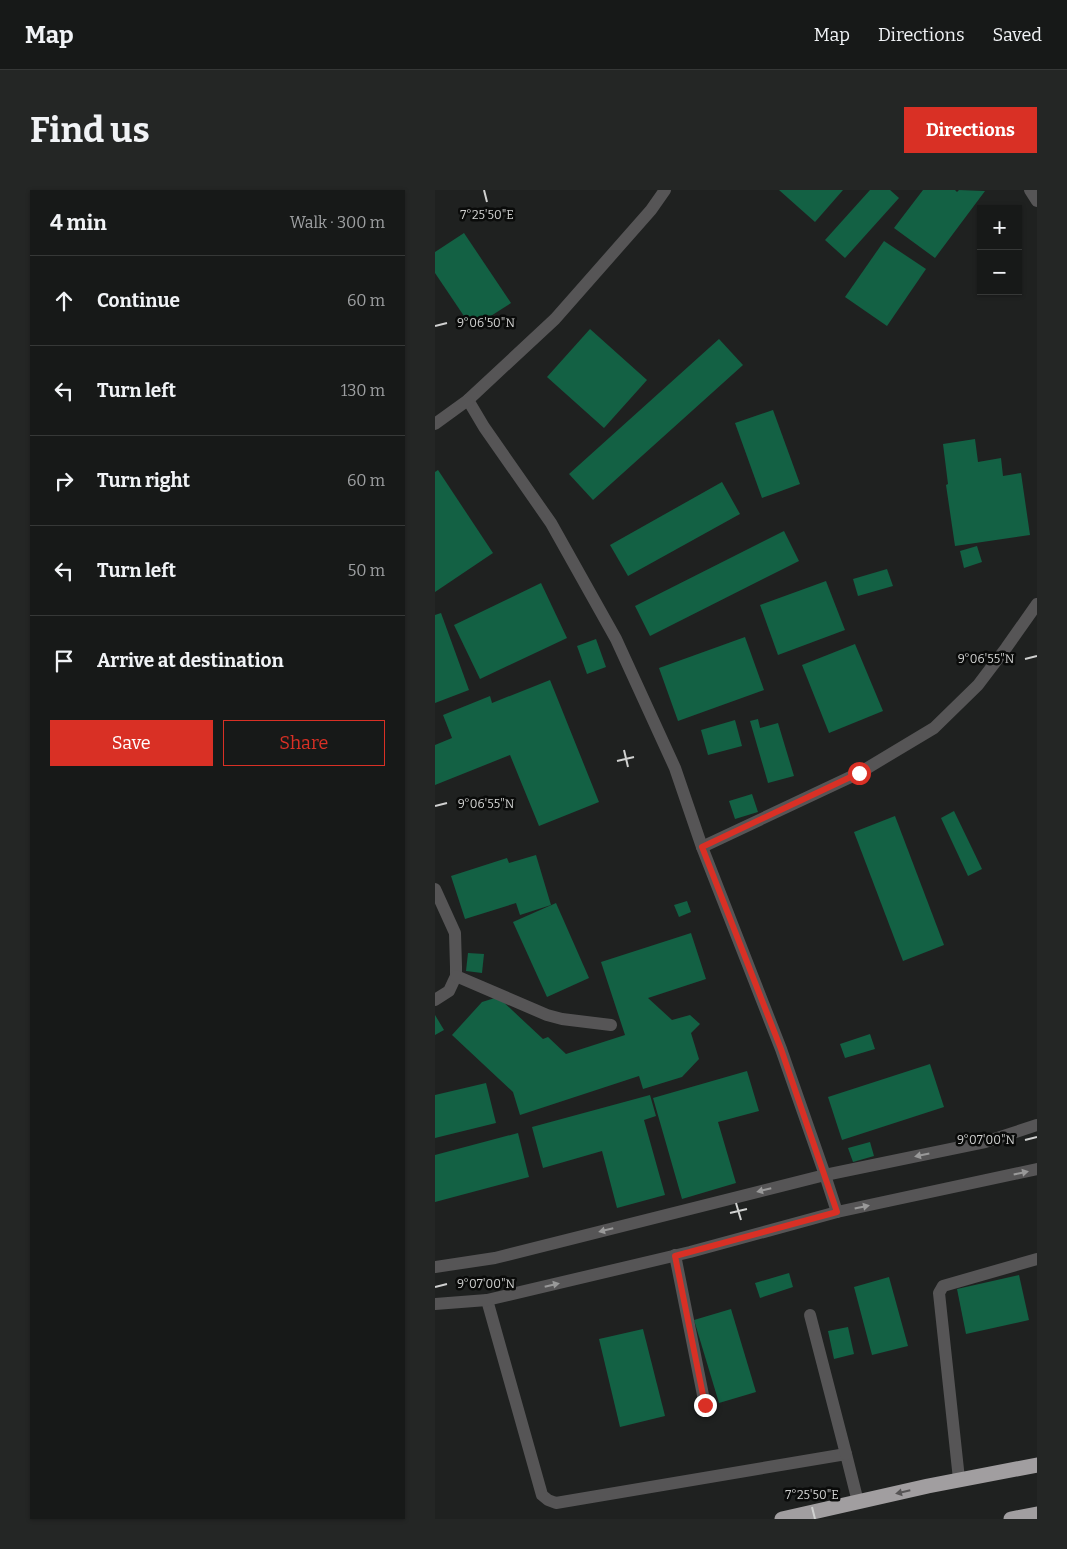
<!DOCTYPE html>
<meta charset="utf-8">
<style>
:root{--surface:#171918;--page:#242625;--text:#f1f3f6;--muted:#9ea0a2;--line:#363837;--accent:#d93025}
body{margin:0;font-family:Bitter,serif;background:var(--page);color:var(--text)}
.controls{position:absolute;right:15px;top:15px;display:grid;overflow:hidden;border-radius:0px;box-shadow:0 1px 4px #0004}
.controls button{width:45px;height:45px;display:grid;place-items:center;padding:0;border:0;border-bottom:1px solid var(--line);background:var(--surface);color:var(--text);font:25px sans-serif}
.stop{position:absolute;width:15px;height:15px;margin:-11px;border:4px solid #d93025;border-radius:50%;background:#fff}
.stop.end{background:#d93025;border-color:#fff;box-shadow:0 1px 5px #0008}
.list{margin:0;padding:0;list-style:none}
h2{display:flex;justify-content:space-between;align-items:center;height:65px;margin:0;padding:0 20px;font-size:21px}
h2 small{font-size:16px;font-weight:400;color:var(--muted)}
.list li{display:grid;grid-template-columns:32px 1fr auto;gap:15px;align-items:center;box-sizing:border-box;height:90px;padding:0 20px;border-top:1px solid var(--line)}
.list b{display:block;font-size:19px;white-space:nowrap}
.list em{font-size:16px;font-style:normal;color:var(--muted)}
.actions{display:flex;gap:10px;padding:15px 20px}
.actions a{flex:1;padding:11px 0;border:1px solid var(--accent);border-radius:0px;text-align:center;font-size:18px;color:var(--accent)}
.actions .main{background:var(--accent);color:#fff}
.icon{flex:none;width:28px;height:28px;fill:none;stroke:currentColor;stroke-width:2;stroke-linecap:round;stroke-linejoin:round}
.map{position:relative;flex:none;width:602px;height:1329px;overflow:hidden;border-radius:0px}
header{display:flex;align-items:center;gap:30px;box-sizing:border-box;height:70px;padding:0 25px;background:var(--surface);border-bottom:1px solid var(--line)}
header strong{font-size:24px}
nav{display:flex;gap:28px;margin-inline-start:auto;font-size:18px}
.intro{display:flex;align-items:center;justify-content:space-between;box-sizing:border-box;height:120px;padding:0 30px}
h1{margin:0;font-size:35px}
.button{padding:12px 22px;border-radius:0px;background:var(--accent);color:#fff;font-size:18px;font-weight:700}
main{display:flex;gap:30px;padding:0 30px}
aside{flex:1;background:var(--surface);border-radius:0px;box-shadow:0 1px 4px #0004}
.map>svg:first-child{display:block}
.building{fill:#136144}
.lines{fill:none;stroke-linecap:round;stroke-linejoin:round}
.minor{stroke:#565556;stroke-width:12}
.highway{stroke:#a19ea0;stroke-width:15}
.oneway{fill:#999}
.oneway2{fill:#565455}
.route{stroke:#d93025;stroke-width:6}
.ticks{fill:none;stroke:#d0d1d0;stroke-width:2}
.ticks-label{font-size:12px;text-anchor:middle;fill:#d0d1d0;stroke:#0a0b0a;stroke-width:5;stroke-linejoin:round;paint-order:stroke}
</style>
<header>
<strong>Map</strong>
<nav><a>Map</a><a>Directions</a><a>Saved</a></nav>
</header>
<div class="intro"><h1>Find us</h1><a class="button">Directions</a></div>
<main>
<aside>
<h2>4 min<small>Walk · 300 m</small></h2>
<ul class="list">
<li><svg class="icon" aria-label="ahead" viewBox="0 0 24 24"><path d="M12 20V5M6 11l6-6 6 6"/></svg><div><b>Continue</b></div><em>60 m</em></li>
<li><svg class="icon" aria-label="left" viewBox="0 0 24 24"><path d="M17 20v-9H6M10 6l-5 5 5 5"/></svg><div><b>Turn left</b></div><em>130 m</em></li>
<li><svg class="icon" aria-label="right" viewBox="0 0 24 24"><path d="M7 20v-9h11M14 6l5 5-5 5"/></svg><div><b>Turn right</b></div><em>60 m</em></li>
<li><svg class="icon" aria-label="left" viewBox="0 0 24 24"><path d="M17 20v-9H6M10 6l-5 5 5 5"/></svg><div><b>Turn left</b></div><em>50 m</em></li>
<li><svg class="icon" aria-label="arrive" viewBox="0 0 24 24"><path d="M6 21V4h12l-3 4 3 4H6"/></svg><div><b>Arrive at destination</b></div></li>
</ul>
<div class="actions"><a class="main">Save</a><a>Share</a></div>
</aside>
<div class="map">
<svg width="602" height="1329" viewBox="0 0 602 1329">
<rect width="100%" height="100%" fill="#1f2120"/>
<!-- building -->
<g class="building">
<path d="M 344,0 L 408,0 L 380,32 Z"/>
<path d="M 435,0 L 455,0 L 464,8 L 410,68 L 390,50 Z"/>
<path d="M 488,0 L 520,0 L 522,2 L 524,0 L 550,1 L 500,68 L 459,38 Z"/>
<path d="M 29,43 L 76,113 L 37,138 L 0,83 L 0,62 Z"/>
<path d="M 449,51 L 491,79 L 452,136 L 410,107 Z"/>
<path d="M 155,139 L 212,190 L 169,238 L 112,187 Z"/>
<path d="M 284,149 L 308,175 L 158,310 L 134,284 Z"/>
<path d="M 338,220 L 365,294 L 327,308 L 300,233 Z"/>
<path d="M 540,249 L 543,272 L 566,268 L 568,286 L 586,283 L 595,345 L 520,356 L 511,295 L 513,294 L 508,254 Z"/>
<path d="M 3,280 L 58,363 L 0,402 L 0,282 Z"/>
<path d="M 287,292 L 305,324 L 193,386 L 175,355 Z"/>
<path d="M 349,341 L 364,371 L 215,446 L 200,416 Z"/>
<path d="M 542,356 L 547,372 L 529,378 L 525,361 Z"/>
<path d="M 452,379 L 458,396 L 423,406 L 418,389 Z"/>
<path d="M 391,391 L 410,440 L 343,465 L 325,415 Z"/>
<path d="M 106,393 L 132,448 L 45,489 L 19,435 Z"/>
<path d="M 6,423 L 34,500 L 0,513 L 0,425 Z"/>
<path d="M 310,447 L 329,500 L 243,531 L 224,478 Z"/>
<path d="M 161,449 L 171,477 L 152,484 L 142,456 Z"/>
<path d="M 420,454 L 448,521 L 394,543 L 367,475 Z"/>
<path d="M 115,490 L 164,612 L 104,636 L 75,565 L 0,595 L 0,555 L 17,548 L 8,525 L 55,506 L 57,513 Z"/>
<path d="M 323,529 L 325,538 L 343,533 L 359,586 L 333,593 L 315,531 Z"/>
<path d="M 300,530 L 307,556 L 273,565 L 266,540 Z"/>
<path d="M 317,604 L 323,622 L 300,629 L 294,611 Z"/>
<path d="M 519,621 L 547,679 L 533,686 L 506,628 Z"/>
<path d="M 460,626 L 509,755 L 468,771 L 419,642 Z"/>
<path d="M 101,665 L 116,715 L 85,725 L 81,713 L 30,729 L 16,686 L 72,668 L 74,673 Z"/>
<path d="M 252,711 L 256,722 L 244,727 L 239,715 Z"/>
<path d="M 121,713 L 154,788 L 112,807 L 78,732 Z"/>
<path d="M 256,743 L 271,789 L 213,808 L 237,830 L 255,825 L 265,834 L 256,843 L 264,869 L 247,887 L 208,899 L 204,886 L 85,925 L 78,902 L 17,845 L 47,812 L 63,807 L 108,849 L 113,847 L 131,864 L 190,845 L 166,772 Z"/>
<path d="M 33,763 L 49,764 L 47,783 L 31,781 Z"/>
<path d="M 0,825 L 9,840 L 0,845 Z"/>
<path d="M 435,844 L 440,859 L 410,868 L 405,854 Z"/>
<path d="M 495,874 L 509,917 L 407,950 L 393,907 Z"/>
<path d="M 312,881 L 324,921 L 283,932 L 301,993 L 247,1009 L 218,908 Z"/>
<path d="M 51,893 L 61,933 L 0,948 L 0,905 Z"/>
<path d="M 215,905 L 221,926 L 209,930 L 230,1005 L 182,1018 L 167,961 L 108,978 L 97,937 Z"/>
<path d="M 83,943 L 94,987 L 0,1012 L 0,965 Z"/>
<path d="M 435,952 L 439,966 L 418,972 L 413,958 Z"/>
<path d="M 354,1083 L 358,1097 L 325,1108 L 320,1093 Z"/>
<path d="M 584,1085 L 594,1130 L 531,1144 L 522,1099 Z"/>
<path d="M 454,1087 L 473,1156 L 437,1165 L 419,1097 Z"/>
<path d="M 296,1119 L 321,1202 L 284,1213 L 259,1130 Z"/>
<path d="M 413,1137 L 419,1164 L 399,1169 L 393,1141 Z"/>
<path d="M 208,1139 L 230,1226 L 185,1237 L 164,1149 Z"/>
</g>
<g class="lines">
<!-- minor -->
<g class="minor">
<path d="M 595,0 L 602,11"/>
<path d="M 33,210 L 49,237 L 116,333 L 181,449 L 240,578 L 267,657 L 346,859 L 390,985 L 402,1022"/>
<path d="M 0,234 L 33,210 L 120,129 L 216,20 L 230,0"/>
<path d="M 267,657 L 424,583 L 499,538 L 543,495 L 571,458 L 602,414"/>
<path d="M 0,699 L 20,743 L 21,777 L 21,786 L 14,801 L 0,810"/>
<path d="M 21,786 L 112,825 L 127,829 L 176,835"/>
<path d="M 240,1065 L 270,1215"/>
<path d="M 0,1077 L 60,1068 L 390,985 L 550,952 L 602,935"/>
<path d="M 52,1110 L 107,1305 L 113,1310 L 121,1313 L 411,1264 L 423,1312"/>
<path d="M 0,1114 L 52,1110 L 255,1062 L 402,1022 L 602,979"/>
<path d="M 375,1125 L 411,1264"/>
<path d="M 524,1289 L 504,1103 L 508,1096 L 602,1069"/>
</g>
<!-- highway -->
<g class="highway">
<path d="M 347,1329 L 493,1296 L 602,1275"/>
<path d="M 576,1329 L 602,1324"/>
</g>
</g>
<!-- one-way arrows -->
<defs><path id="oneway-solid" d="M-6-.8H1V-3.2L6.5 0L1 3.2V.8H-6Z" transform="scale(1.25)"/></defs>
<g class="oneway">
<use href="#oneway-solid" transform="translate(487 965) rotate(168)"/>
<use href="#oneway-solid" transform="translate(586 983) rotate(-12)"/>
<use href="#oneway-solid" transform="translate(329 1000) rotate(166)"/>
<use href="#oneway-solid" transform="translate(427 1017) rotate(-12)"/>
<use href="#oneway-solid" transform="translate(171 1040) rotate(166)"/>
<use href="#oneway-solid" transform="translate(117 1095) rotate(-13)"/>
</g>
<use class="oneway2" href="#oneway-solid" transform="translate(468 1302) rotate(167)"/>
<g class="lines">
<!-- route -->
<path class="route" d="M 270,1215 L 240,1066 L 402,1022 L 346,859 L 267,657 L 424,583"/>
</g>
<!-- ticks -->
<path class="ticks" d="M 49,0 L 52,12M 0,136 L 12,133M 590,469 L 602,466M 189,560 L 193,577M 182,571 L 199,567M 0,616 L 12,613M 590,950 L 602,947M 301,1013 L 306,1030M 295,1023 L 312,1019M 0,1097 L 12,1094M 377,1317 L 380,1329"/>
<g class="ticks-label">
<text x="52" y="29">7°25'50"E</text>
<text x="51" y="137">9°06'50"N</text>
<text x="551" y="473">9°06'55"N</text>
<text x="51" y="618">9°06'55"N</text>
<text x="551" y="954">9°07'00"N</text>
<text x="51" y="1098">9°07'00"N</text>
<text x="377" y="1309">7°25'50"E</text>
</g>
</svg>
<div class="controls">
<button>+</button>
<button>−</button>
</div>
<div class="stop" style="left:424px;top:583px"></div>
<div class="stop end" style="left:270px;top:1215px"></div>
</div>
</main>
